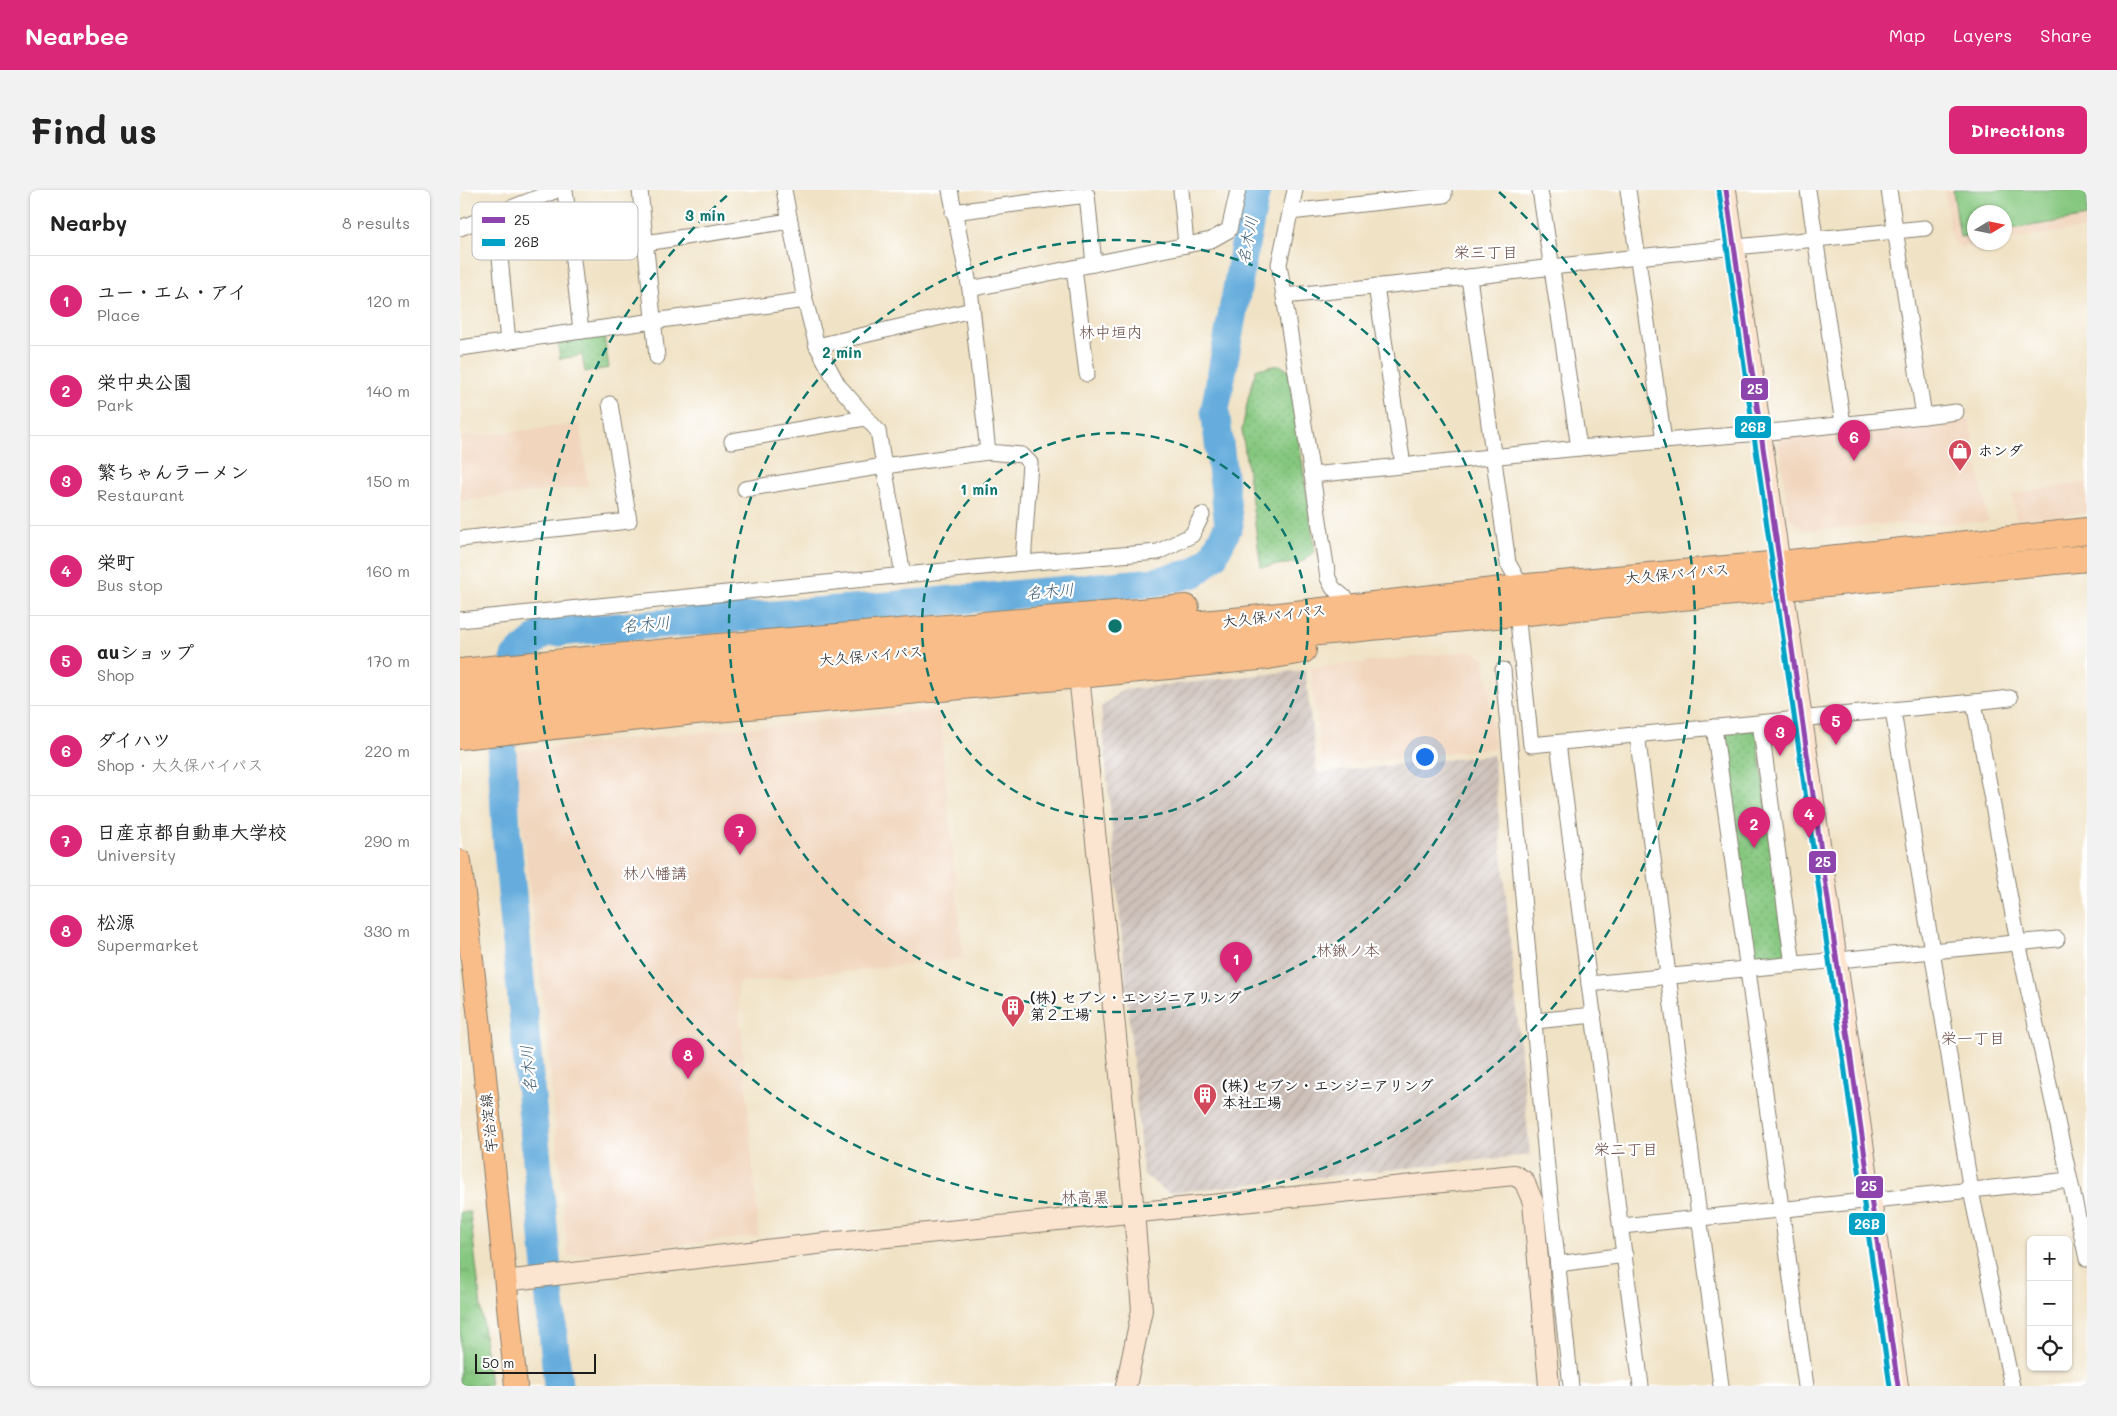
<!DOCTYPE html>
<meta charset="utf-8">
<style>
:root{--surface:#fff;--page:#f2f2f2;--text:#222;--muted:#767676;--line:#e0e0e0;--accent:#db2777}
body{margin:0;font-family:Mali,"Klee One",sans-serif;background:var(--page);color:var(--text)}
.controls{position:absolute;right:15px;bottom:15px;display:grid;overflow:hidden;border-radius:8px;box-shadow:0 1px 4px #0004}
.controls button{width:45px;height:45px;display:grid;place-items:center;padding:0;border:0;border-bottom:1px solid var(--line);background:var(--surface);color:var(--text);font:25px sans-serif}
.compass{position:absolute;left:1507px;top:15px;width:45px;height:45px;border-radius:50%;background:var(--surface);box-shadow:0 1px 4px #0004;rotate:80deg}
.scale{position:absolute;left:15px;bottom:12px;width:121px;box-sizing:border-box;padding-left:5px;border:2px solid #1c1c1c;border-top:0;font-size:14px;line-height:18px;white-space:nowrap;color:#1c1c1c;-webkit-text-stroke:4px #fff;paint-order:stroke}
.you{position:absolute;left:964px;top:566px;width:18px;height:18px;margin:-12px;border:4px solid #fff;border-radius:50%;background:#1a73e8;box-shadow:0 0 0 8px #1a73e833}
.badge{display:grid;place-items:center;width:32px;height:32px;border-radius:50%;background:var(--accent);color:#fff;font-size:16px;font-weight:700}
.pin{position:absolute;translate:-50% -41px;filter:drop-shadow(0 1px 2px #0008)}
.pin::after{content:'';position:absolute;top:26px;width:18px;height:15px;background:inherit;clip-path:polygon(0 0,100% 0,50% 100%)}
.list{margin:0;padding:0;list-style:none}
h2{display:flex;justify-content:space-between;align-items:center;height:65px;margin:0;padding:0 20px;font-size:21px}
h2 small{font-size:16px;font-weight:400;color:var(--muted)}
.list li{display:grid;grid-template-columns:32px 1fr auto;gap:15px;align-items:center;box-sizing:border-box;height:90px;padding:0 20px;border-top:1px solid var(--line)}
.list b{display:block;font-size:19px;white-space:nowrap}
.list p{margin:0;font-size:16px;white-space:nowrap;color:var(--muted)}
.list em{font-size:16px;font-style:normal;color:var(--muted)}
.icon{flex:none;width:28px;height:28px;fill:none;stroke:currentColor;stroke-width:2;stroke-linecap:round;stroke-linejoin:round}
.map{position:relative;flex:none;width:1627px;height:1196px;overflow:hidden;border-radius:8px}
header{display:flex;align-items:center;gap:30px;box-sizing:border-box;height:70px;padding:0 25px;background:var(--accent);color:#fff}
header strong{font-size:24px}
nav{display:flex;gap:28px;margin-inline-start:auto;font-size:18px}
.intro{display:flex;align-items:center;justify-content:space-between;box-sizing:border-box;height:120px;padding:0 30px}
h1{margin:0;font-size:35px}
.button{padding:12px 22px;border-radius:8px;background:var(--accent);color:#fff;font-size:18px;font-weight:700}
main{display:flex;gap:30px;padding:0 30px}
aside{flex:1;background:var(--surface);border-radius:8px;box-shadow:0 1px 4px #0004}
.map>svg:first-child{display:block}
.built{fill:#f1d5bd}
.industrial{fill:url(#industrial-furrows)}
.grass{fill:url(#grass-tufts);stroke:#50724e}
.park{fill:url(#park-dots);stroke:#50724e}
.pitch{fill:#85c77f;stroke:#50724e}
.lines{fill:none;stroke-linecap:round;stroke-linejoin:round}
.river{stroke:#66addd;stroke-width:29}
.street-casing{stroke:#867f70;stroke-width:17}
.secondary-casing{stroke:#867f70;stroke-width:22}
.primary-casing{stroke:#867f70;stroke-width:24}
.highway-casing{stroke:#867f70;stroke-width:28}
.street{stroke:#fff;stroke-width:15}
.secondary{stroke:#fce5d0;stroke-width:20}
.primary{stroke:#f8bd89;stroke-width:22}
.highway{stroke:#f8bd89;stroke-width:26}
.bus-1-casing{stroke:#fff;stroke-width:9}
.bus-2-casing{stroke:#fff;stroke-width:9}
.bus-1{stroke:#8e44ad;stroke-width:5}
.bus-2{stroke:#01a2c5;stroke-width:5}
.ring{fill:none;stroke:#0f766e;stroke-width:2.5;stroke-dasharray:9 6}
.labels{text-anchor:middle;stroke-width:4.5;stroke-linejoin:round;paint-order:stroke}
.poi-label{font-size:15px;font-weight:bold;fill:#1c1c1c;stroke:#fff;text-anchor:start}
.street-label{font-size:15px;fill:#1c1c1c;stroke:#fff}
.water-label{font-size:16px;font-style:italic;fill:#3d5d73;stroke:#fff}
.neighbourhood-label{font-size:16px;fill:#684a45;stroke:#fff}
.key{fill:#fff;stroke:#bbb;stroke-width:1}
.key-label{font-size:14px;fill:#1c1c1c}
.centre{fill:#0f766e;stroke:#fff;stroke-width:2.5}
.ring-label{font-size:15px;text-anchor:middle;font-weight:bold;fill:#0f766e;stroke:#fff;stroke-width:4.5;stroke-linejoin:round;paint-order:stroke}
.line-badge{stroke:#fff;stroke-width:2}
.badge-label{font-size:14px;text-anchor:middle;font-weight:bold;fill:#fff}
</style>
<header>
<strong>Nearbee</strong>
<nav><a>Map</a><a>Layers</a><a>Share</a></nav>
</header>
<div class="intro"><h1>Find us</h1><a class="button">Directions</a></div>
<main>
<aside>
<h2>Nearby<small>8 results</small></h2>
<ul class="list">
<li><span class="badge">1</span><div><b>ユー・エム・アイ</b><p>Place</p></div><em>120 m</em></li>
<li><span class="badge">2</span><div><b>栄中央公園</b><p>Park</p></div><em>140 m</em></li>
<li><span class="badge">3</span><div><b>繁ちゃんラーメン</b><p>Restaurant</p></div><em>150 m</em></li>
<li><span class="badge">4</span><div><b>栄町</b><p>Bus stop</p></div><em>160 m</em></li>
<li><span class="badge">5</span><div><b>auショップ</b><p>Shop</p></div><em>170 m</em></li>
<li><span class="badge">6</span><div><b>ダイハツ</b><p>Shop · 大久保バイパス</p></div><em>220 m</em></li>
<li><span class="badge">7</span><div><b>日産京都自動車大学校</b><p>University</p></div><em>290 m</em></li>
<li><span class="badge">8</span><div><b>松源</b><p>Supermarket</p></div><em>330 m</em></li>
</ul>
</aside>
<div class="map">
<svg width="1627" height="1196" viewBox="0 0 1627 1196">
<defs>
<pattern id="industrial-furrows" width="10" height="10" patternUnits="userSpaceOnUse" patternTransform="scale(1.25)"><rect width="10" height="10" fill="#cec1ba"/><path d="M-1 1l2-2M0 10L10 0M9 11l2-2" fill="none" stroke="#b0a59f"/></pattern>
<pattern id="grass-tufts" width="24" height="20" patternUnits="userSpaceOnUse" patternTransform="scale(1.25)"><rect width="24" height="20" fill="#85c77f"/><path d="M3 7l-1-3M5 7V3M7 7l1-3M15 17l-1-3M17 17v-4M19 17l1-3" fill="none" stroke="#72aa6d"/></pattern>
<pattern id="park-dots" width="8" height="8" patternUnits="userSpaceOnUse" patternTransform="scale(1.25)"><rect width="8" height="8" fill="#85c77f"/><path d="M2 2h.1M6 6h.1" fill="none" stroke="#72aa6d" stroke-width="1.8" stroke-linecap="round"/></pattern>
</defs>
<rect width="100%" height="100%" fill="#fff"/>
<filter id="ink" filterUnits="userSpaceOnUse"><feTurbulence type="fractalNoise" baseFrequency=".02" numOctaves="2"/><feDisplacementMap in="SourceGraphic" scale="10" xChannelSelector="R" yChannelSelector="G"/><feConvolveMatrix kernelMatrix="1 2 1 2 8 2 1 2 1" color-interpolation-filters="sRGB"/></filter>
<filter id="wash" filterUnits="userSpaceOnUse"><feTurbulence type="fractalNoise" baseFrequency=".0096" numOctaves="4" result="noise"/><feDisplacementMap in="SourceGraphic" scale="20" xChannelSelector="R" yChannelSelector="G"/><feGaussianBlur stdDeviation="1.12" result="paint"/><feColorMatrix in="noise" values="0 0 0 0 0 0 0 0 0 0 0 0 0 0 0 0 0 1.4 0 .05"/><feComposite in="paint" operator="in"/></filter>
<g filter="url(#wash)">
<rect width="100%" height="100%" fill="#f0e2c5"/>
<!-- built -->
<g class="built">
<path d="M 1485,0 L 1627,0 L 1627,38 L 1545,50 L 1544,22 L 1514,22 L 1514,52 L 1529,53 L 1501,57 L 1491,49 Z"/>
<path d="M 1509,230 L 1528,332 L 1427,334 L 1345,341 L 1329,327 L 1318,248 Z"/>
<path d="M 120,234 L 128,296 L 0,311 L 0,248 Z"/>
<path d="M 1627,292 L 1627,323 L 1556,330 L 1552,304 Z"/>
<path d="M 1013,461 L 1025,468 L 1035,558 L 862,576 L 851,478 Z"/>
<path d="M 479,519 L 503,769 L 277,793 L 299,1046 L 108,1066 L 85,828 L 54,561 Z"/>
</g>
<!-- industrial -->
<path class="industrial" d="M 845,480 L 857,583 L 1033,565 L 1070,965 L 708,1003 L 683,984 L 641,517 L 662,500 Z"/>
<!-- grass -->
<path class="grass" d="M 0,1022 L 10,1022 L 30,1196 L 0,1196 Z"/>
<!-- park -->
<g class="park">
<path d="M 144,145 L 149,178 L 125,182 L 122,165 L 100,169 L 98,153 Z"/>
<path d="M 820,175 L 829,181 L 855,361 L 842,372 L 801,377 L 782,240 L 788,209 L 796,179 Z"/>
<path d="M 1296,540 L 1328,768 L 1299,773 L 1291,768 L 1261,549 L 1266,543 Z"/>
</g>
<!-- pitch -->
<path class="pitch" d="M 1493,0 L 1627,0 L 1627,27 L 1545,40 L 1544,22 L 1514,22 L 1514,45 L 1500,47 Z"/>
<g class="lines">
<!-- river -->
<g class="river">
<path d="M 55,467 L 83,443 L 429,416 L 695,392 L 734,383 L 753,367 L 769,335 L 755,220 L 785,55 L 796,0"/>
<path d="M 42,562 L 46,639 L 98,1196"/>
</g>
</g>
</g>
<g filter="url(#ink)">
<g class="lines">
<!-- street casing -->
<g class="street-casing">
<g id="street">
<path d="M 105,0 L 121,141"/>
<path d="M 180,0 L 197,167"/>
<path d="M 324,0 L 345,110 L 357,156 L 378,195 L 418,241 L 443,385"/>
<path d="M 721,0 L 726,55"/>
<path d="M 835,0 L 819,74 L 868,388 L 873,398 L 885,408"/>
<path d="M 1080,0 L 1119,258"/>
<path d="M 1168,0 L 1204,251"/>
<path d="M 1348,0 L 1383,234"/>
<path d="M 493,22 L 627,5 L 634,74"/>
<path d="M 830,22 L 984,5 L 984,0"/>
<path d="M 36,24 L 48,152"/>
<path d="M 0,38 L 97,0"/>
<path d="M 185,53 L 330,31"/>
<path d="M 614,78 L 627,184"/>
<path d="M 1009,87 L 1048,373 L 1057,389 L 1068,397"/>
<path d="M 916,96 L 943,275"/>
<path d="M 510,99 L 751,50 L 769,40 L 778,0"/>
<path d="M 824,106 L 1009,87 L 1177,67 L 1465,38"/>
<path d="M 357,156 L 512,120"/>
<path d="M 0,158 L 345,110"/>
<path d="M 1464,226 L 1496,222"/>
<path d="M 272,251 L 405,228"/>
<path d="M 852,285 L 1119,258 L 1300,243 L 1464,226 L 1429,0"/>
<path d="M 285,299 L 424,276 L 528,262"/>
<path d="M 0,349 L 169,331 L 150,214"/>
<path d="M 563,373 L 698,362 L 732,345 L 742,325"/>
<path d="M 1057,422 L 1071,555 L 1514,512 L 1558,752 L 1627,1069"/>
<path d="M 0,430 L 563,373 L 570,273 L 562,265 L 528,262 L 510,99 L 490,0"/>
<path d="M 1043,480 L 1086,968 L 1111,1196"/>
<path d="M 1514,512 L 1550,508"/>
<path d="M 1433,521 L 1511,1001 L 1552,1196"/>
<path d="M 1300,533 L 1333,775"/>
<path d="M 1254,537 L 1346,1196"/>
<path d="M 1177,544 L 1261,1196"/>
<path d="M 1098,553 L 1181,1196"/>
<path d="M 1129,794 L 1597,749"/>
<path d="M 1075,831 L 1134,825"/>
<path d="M 1162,1036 L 1609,990"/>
<path d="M 1098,1074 L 1165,1065"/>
</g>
</g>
<!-- secondary casing -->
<g class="secondary-casing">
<g id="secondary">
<path d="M 1266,0 L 1438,1196"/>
<path d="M 619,485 L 674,1022 L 682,1120 L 666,1196"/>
<path d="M 45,1091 L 356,1054 L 1054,985 L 1064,991 L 1073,1012 L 1089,1196"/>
</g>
</g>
<!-- primary casing -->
<g class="primary-casing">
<path id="primary" d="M 0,671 L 20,836 L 56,1196"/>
</g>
<!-- highway casing -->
<g class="highway-casing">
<g id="highway">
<path d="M 0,482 L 259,457 L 726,418"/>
<path d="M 0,505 L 784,430 L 1068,397 L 1321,374 L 1627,341"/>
<path d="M 0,525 L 1627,368"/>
<path d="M 0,546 L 236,521 L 619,485 L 808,466 L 843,460"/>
</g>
</g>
<!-- street -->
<use href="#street" class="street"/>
<!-- secondary -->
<use href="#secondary" class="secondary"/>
<!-- primary -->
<use href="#primary" class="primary"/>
<!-- highway -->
<use href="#highway" class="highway"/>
<!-- bus-1 casing -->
<g class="bus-1-casing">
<path id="bus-1" d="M 1266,0 L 1438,1196"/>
</g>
<!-- bus-2 casing -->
<g class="bus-2-casing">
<path id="bus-2" d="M 1259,1 L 1430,1196"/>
</g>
<!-- bus-1 -->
<use href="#bus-1" class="bus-1"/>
<!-- bus-2 -->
<use href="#bus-2" class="bus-2"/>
</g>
</g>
<!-- distance rings -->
<g class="ring">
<circle cx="655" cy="436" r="193"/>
<circle cx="655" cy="436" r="386"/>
<path d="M1039 2A580 580 0 1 1 271 2"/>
</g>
<!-- icons -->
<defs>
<g id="shop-pin" transform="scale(1.25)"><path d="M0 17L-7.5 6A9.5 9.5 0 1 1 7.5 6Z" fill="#d1495b" stroke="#fff"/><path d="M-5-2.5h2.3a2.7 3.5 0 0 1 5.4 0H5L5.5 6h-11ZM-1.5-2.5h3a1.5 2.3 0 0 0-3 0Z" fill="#fff"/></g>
<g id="building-pin" transform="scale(1.25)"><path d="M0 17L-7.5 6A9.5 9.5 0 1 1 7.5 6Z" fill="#d1495b" stroke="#fff"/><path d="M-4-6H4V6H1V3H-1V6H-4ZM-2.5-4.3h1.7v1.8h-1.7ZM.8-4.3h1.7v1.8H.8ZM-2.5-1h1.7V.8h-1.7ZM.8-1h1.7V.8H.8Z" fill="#fff"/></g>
</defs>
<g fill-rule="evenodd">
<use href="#shop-pin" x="1500" y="261"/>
<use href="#building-pin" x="553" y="817"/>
<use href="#building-pin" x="745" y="905"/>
</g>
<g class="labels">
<!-- poi labels -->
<g class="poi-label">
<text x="1518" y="266">ホンダ</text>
<text x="570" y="813">(株) セブン・エンジニアリング<tspan x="570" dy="17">第２工場</tspan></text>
<text x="762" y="901">(株) セブン・エンジニアリング<tspan x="762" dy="17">本社工場</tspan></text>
</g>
<!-- street labels -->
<g class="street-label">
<text transform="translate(1217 384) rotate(-5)" y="5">大久保バイパス</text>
<text transform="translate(814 426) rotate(-7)" y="5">大久保バイパス</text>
<text transform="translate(411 466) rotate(-5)" y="5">大久保バイパス</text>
<text transform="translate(29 933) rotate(-96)" y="5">宇治淀線</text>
</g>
<!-- water labels -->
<g class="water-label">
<text transform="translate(787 50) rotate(-79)" y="6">名木川</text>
<text transform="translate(590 401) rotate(-5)" y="6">名木川</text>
<text transform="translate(186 434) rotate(-5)" y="6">名木川</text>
<text transform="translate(68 879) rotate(-95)" y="6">名木川</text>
</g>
<!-- neighbourhood labels -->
<g class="neighbourhood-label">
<text x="1026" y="68">栄三丁目</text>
<text x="651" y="148">林中垣内</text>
<text x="195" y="689">林八幡講</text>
<text x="888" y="766">林鍬ノ本</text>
<text x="1513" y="854">栄一丁目</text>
<text x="1166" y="965">栄二丁目</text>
<text x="625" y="1013">林高黒</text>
</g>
</g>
<!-- legend -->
<rect x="12" y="12" width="166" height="58" rx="8" class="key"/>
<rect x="22" y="27" width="23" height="6" fill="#8e44ad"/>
<rect x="22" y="49" width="23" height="7" fill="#01a2c5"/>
<g class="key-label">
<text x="54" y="35">25</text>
<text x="54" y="57">26B</text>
</g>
<circle cx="655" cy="436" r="8" class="centre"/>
<g class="ring-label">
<text x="245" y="31">3 min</text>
<text x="382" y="168">2 min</text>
<text x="519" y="305">1 min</text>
</g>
<g class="line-badge">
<rect x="1280" y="187" width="29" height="24" rx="5" fill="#8e44ad"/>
<rect x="1274" y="225" width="38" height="24" rx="5" fill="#01a2c5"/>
<rect x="1348" y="660" width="29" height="24" rx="5" fill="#8e44ad"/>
<rect x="1395" y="985" width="29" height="24" rx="5" fill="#8e44ad"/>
<rect x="1388" y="1022" width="38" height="24" rx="5" fill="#01a2c5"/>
</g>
<g class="badge-label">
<text x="1295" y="204">25</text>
<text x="1293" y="242">26B</text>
<text x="1363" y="677">25</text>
<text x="1409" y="1001">25</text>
<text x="1407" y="1039">26B</text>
</g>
</svg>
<div class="controls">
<button>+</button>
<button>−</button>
<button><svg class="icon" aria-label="locate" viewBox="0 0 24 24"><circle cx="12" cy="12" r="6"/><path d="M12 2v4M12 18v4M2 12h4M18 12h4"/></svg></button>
</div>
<svg class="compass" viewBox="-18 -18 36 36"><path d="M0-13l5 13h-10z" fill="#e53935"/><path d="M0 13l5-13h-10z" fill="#767676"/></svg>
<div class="scale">50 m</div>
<div class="you"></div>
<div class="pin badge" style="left:776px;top:793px">1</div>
<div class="pin badge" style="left:1294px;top:658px">2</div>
<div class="pin badge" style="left:1320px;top:566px">3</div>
<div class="pin badge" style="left:1349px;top:648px">4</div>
<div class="pin badge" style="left:1376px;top:555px">5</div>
<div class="pin badge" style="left:1394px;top:271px">6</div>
<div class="pin badge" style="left:280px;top:665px">7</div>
<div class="pin badge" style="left:228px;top:889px">8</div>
</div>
</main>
